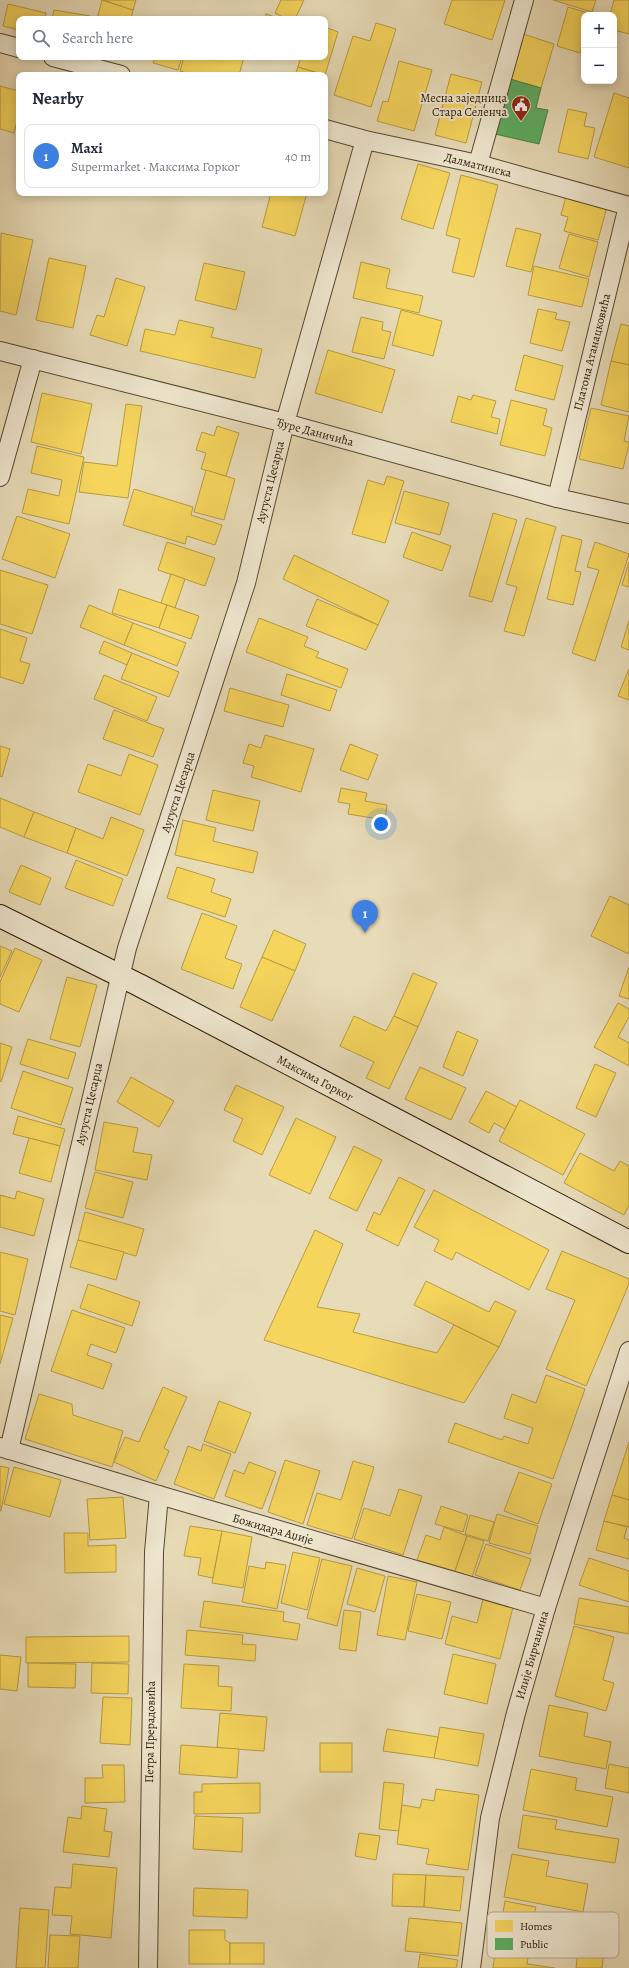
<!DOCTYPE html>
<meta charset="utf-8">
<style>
:root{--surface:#fff;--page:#f6f6f7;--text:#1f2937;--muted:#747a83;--line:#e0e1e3;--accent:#2563eb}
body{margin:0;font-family:Alegreya,serif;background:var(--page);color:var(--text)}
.controls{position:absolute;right:12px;top:12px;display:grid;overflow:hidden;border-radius:8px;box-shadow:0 2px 10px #0003}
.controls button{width:36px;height:36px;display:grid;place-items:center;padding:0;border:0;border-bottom:1px solid var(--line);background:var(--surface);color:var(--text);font:20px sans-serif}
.you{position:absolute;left:381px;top:824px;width:14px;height:14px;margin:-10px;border:3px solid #fff;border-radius:50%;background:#1a73e8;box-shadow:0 0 0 6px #1a73e833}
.badge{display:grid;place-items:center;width:26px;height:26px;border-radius:50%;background:var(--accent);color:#fff;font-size:13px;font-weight:700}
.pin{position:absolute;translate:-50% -33px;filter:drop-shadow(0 1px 2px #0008)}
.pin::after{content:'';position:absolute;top:21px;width:14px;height:12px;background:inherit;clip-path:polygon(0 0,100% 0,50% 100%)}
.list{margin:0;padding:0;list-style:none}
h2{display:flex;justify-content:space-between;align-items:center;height:52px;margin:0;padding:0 16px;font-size:17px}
h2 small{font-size:13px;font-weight:400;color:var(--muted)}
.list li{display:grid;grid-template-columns:26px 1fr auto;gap:12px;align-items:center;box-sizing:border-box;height:64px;margin:0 8px 8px;padding:0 8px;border:1px solid var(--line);border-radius:8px}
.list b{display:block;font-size:15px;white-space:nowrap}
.list p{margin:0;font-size:13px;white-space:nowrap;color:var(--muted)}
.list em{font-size:13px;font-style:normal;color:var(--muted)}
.icon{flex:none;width:22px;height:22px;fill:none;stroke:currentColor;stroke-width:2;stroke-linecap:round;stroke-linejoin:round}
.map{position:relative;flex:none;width:629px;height:1968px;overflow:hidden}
.search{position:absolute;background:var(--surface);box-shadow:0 2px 10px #0003;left:16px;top:16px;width:312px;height:44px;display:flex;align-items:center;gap:10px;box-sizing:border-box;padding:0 14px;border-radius:8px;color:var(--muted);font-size:15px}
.panel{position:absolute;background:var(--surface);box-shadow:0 2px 10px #0003;left:16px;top:72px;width:312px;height:124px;border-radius:8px}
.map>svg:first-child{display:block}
.homes{fill:#f6d55c;stroke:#b89b40}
.public{fill:#5aae61;stroke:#4b8044}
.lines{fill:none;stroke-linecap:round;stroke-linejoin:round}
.street-casing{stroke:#57472e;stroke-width:20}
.secondary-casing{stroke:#271500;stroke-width:24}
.street{stroke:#f0e8d1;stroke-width:18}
.secondary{stroke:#f0e8d1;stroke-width:22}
.labels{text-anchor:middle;stroke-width:4;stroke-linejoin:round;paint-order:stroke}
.poi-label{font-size:12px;fill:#271500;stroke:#f0e8d1;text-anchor:end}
.street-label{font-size:12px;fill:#271500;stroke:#f0e8d1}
.key{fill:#f0e8d1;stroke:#b4a992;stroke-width:1}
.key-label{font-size:11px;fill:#271500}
</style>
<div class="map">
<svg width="629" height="1968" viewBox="0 0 629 1968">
<rect width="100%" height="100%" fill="#e8dcb8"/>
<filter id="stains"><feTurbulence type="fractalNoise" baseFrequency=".005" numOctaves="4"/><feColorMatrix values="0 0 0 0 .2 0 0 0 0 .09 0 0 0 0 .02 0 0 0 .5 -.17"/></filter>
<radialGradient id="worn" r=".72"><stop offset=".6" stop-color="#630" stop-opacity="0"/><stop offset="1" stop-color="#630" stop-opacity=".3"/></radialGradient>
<!-- homes -->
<g class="homes">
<path d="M 102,0 L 133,10 L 131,19 L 97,19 Z"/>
<path d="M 103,0 L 136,0 L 133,10 Z"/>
<path d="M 281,0 L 304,0 L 295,19 L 287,19 L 275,13 Z"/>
<path d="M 452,0 L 505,0 L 492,40 L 444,24 Z"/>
<path d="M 553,0 L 596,0 L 592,12 Z"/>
<path d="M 614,0 L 629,0 L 629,34 L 614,30 L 614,15 L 610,15 Z"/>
<path d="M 8,4 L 46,13 L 44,19 L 19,19 L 19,30 L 3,26 Z"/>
<path d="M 568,7 L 591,14 L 584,15 L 584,40 L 580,53 L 557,46 Z"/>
<path d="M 54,10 L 90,16 L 89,19 L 52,19 Z"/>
<path d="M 266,14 L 280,19 L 265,19 Z"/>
<path d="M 376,23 L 396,29 L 371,107 L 334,95 L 353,36 L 370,41 Z"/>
<path d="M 325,27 L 338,32 L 325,75 L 298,67 L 301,57 L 325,57 Z"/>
<path d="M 523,34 L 554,44 L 541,88 L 510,79 Z"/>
<path d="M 155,57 L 182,57 L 178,70 L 153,63 Z"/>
<path d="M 184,57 L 244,57 L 239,75 L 194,75 L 180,71 Z"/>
<path d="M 399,61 L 432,70 L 414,131 L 377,121 L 383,101 L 388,102 Z"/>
<path d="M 298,67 L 324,75 L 295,75 Z"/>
<path d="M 451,74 L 482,82 L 466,143 L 435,135 Z"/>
<path d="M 0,86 L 19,91 L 19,113 L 14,133 L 0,129 Z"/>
<path d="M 614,93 L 629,98 L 629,168 L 594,157 Z"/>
<path d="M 568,109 L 587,113 L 584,126 L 595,128 L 588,159 L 558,152 Z"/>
<path d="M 418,164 L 450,173 L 433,229 L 401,219 Z"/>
<path d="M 461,175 L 498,185 L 474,277 L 452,272 L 460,239 L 446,235 Z"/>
<path d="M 271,193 L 307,193 L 295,236 L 262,227 Z"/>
<path d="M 566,196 L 607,207 L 598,240 L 564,231 L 568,217 L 561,215 Z"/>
<path d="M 516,228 L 541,234 L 531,272 L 506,266 Z"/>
<path d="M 1,233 L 33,240 L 16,315 L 0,311 Z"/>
<path d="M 569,234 L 598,242 L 589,277 L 559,268 Z"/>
<path d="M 49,258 L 86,266 L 73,328 L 36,320 Z"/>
<path d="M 361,262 L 390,269 L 386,288 L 423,296 L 419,313 L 353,298 Z"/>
<path d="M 204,263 L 245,272 L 236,310 L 195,300 Z"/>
<path d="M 534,266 L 589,279 L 582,307 L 528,295 Z"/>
<path d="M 116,278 L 145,287 L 127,346 L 90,335 L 97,315 L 104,317 Z"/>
<path d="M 538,309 L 557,313 L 555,319 L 570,322 L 562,351 L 530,343 Z"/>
<path d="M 401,310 L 442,321 L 433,356 L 392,345 Z"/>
<path d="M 361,317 L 383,322 L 382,330 L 391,332 L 384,359 L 352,352 Z"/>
<path d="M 179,320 L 214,328 L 211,337 L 262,349 L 255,378 L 140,351 L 145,329 L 175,335 Z"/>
<path d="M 621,324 L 629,326 L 629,365 L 611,361 Z"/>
<path d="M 328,350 L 395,370 L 382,413 L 315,393 Z"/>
<path d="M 524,355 L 563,366 L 554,400 L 515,390 Z"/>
<path d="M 611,361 L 629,365 L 629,412 L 601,405 Z"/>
<path d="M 42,393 L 92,404 L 81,454 L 31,442 Z"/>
<path d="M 473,395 L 496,401 L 491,417 L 500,419 L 497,434 L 451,422 L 458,396 L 471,400 Z"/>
<path d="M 511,400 L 547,409 L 543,425 L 552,428 L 545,456 L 500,445 Z"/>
<path d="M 126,404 L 142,406 L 128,498 L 79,492 L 84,462 L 117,466 Z"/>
<path d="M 591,408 L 629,416 L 624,441 L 629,442 L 629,444 L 623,469 L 579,459 Z"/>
<path d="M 217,426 L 239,433 L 226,476 L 201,469 L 206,453 L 196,450 L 202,432 L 214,436 Z"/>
<path d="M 37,446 L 84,457 L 69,524 L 22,513 L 28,489 L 59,496 L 62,480 L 31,473 Z"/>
<path d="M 206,470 L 235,479 L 224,520 L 194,512 Z"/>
<path d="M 387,476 L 404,481 L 385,543 L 352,534 L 368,480 L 384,485 Z"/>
<path d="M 134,489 L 193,507 L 191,515 L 222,525 L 215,545 L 187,536 L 185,544 L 123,525 Z"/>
<path d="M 404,491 L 449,503 L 440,535 L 395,523 Z"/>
<path d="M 493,513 L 517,520 L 492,602 L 469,596 Z"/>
<path d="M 17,516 L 70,534 L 55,578 L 2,559 Z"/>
<path d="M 526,518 L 556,527 L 524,636 L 504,631 L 517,587 L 506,584 Z"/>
<path d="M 412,532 L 451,546 L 442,571 L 403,557 Z"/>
<path d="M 562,535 L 582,540 L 575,571 L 581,572 L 573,605 L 547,599 Z"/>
<path d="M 167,542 L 215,558 L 205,586 L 158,570 Z"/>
<path d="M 595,542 L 629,554 L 595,661 L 572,653 L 599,570 L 587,567 Z"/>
<path d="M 294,555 L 389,601 L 378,625 L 283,579 Z"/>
<path d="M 629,562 L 629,587 L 622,585 Z"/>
<path d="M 0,570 L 48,585 L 32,634 L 0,624 Z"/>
<path d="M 171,574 L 185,579 L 175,608 L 161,603 Z"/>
<path d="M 119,589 L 167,605 L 159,628 L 112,613 Z"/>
<path d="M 317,599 L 378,625 L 366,650 L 306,626 Z"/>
<path d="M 89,605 L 133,623 L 124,645 L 80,627 Z"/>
<path d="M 167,605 L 199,616 L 191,639 L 159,628 Z"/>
<path d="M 259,618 L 308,637 L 304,646 L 319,652 L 316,657 L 348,669 L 341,688 L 246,652 Z"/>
<path d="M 629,621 L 629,650 L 621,647 Z"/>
<path d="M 133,623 L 186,643 L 177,666 L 124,645 Z"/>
<path d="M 0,629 L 27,638 L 20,661 L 30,664 L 23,684 L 0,677 Z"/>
<path d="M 104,641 L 132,653 L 127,665 L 99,653 Z"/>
<path d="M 132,653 L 179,672 L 169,697 L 121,679 Z"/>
<path d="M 629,669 L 629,700 L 618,696 Z"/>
<path d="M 287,674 L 337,690 L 330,711 L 281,695 Z"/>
<path d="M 104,675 L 157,697 L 147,721 L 94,699 Z"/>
<path d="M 230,688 L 289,705 L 283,727 L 224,711 Z"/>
<path d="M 114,710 L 164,729 L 153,757 L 103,739 Z"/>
<path d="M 265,735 L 314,749 L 301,792 L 251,777 L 254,766 L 243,763 L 249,744 L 261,748 Z"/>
<path d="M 350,744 L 378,755 L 368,780 L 340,770 Z"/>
<path d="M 0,746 L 10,749 L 2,777 L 0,776 Z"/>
<path d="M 129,754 L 158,765 L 140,815 L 78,792 L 88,764 L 121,776 Z"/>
<path d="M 341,788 L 367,793 L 365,801 L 387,805 L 385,820 L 348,814 L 350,804 L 338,802 Z"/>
<path d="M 213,790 L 260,801 L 253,831 L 206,820 Z"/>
<path d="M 0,798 L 34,812 L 24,837 L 0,827 Z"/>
<path d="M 34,812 L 76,828 L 67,853 L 24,837 Z"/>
<path d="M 111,817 L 144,830 L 127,876 L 67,853 L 76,828 L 103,839 Z"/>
<path d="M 183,820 L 216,828 L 213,841 L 258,852 L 253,873 L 175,855 Z"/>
<path d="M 76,860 L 123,879 L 113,906 L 65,888 Z"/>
<path d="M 21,865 L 51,878 L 40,905 L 9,892 Z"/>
<path d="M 177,867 L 215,879 L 211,892 L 231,899 L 225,917 L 167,898 Z"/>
<path d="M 610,896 L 629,905 L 629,954 L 591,936 Z"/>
<path d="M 202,913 L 237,926 L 225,958 L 242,964 L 233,989 L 181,969 Z"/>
<path d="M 274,930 L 306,944 L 295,971 L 262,957 Z"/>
<path d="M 0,946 L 12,951 L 0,977 Z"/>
<path d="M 15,948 L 42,960 L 19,1012 L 0,1004 L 0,982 Z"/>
<path d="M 262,957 L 295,971 L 272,1021 L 240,1007 Z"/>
<path d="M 629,967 L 629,999 L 619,996 Z"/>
<path d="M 413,973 L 437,983 L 418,1027 L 394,1016 Z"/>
<path d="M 67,977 L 97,985 L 80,1047 L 50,1039 Z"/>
<path d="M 618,1003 L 629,1009 L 629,1017 L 618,1037 L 629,1043 L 629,1066 L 594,1047 Z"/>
<path d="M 354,1016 L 386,1031 L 394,1016 L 418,1027 L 389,1089 L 366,1078 L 374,1062 L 340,1046 Z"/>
<path d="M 457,1031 L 478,1040 L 463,1076 L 443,1067 Z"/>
<path d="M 28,1039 L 76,1053 L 68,1079 L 20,1064 Z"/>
<path d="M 0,1043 L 12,1047 L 1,1082 L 0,1081 Z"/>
<path d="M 595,1064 L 616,1073 L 596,1117 L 576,1108 Z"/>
<path d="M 420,1067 L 466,1088 L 451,1120 L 405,1099 Z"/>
<path d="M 23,1071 L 73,1088 L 61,1125 L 11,1108 Z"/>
<path d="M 131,1077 L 174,1101 L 159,1127 L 117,1102 Z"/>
<path d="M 236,1085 L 284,1107 L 262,1155 L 233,1141 L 243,1119 L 224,1110 Z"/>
<path d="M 486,1091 L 517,1107 L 505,1129 L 494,1123 L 489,1133 L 469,1122 Z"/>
<path d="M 520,1100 L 585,1134 L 563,1175 L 499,1141 Z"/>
<path d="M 18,1116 L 65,1129 L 60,1146 L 13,1134 Z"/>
<path d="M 296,1118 L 336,1137 L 310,1194 L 269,1175 Z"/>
<path d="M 104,1122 L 138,1128 L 133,1152 L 152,1155 L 147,1180 L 95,1170 Z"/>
<path d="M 29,1138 L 60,1146 L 51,1182 L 19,1173 Z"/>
<path d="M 354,1146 L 382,1160 L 357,1211 L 329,1198 Z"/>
<path d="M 580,1153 L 614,1171 L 620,1161 L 629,1166 L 629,1205 L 624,1215 L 564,1183 Z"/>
<path d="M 95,1172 L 133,1182 L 123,1218 L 85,1208 Z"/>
<path d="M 399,1177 L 425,1190 L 398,1246 L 366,1230 L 374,1212 L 380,1215 Z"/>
<path d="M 434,1190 L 549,1250 L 529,1290 L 456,1252 L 452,1260 L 434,1251 L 439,1240 L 414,1227 Z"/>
<path d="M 17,1191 L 44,1199 L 34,1236 L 0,1227 L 0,1195 L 15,1199 Z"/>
<path d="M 85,1212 L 144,1229 L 136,1256 L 78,1240 Z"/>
<path d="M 315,1230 L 343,1244 L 317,1307 L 360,1314 L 353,1332 L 437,1353 L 454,1325 L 499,1347 L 464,1403 L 264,1340 Z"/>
<path d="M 78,1240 L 124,1252 L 116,1280 L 70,1267 Z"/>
<path d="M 562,1251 L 629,1279 L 629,1284 L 586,1386 L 546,1369 L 575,1300 L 546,1289 Z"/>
<path d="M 0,1252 L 28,1259 L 15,1315 L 0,1311 Z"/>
<path d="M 426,1281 L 489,1312 L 495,1301 L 516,1311 L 499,1347 L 414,1305 Z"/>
<path d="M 88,1284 L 140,1302 L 132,1326 L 80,1308 Z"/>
<path d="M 72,1310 L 125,1328 L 116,1353 L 91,1344 L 87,1355 L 112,1364 L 103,1389 L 51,1371 Z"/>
<path d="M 0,1315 L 13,1318 L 0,1364 Z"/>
<path d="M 546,1375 L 585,1389 L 553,1479 L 448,1442 L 455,1423 L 502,1440 L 504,1436 L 528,1444 L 533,1428 L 504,1418 L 512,1394 L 536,1403 Z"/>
<path d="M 163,1387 L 187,1397 L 164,1448 L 169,1451 L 156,1481 L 114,1462 L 125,1437 L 139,1442 Z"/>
<path d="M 39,1394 L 72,1404 L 73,1415 L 123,1431 L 112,1467 L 25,1439 Z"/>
<path d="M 219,1401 L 251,1413 L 235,1453 L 204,1441 Z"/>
<path d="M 629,1442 L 629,1500 L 612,1495 Z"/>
<path d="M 203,1444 L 231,1454 L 214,1499 L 174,1484 L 188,1446 L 201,1451 Z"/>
<path d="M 285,1460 L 320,1471 L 303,1524 L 268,1512 Z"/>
<path d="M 353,1461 L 374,1467 L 352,1539 L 307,1525 L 317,1493 L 341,1500 Z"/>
<path d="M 249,1462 L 276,1472 L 262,1509 L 225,1496 L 234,1470 L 244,1474 Z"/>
<path d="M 0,1466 L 9,1468 L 1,1511 L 0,1511 Z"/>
<path d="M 14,1467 L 61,1480 L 50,1517 L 4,1504 Z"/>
<path d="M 519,1472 L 552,1484 L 538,1524 L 504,1511 Z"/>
<path d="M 399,1489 L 422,1496 L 403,1555 L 354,1539 L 364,1508 L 390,1516 Z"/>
<path d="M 612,1495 L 629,1500 L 629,1527 L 604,1521 Z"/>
<path d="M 123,1497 L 126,1538 L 90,1540 L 87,1499 Z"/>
<path d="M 441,1506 L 468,1515 L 463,1532 L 435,1524 Z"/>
<path d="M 497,1514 L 538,1526 L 530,1554 L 489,1543 Z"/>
<path d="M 470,1515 L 494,1522 L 488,1541 L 465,1534 Z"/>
<path d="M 604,1521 L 627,1527 L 624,1538 L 629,1540 L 629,1559 L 596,1550 Z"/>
<path d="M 190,1526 L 222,1531 L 213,1578 L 198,1575 L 201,1558 L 184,1556 Z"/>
<path d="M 444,1527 L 467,1536 L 455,1571 L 417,1560 L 426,1535 L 440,1540 Z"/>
<path d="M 222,1531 L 252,1537 L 243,1588 L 212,1583 Z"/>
<path d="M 64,1533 L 88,1533 L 88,1546 L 116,1545 L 116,1572 L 65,1573 Z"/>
<path d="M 467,1536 L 484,1541 L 472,1577 L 455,1571 Z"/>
<path d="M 486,1544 L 531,1559 L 520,1590 L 475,1575 Z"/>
<path d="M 293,1552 L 320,1558 L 307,1610 L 281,1603 Z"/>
<path d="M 589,1558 L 629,1571 L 629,1602 L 579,1585 Z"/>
<path d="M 322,1559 L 352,1566 L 337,1626 L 307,1618 Z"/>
<path d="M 266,1562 L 286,1565 L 277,1609 L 242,1602 L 249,1566 L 265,1569 Z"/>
<path d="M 357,1568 L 385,1576 L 375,1612 L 347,1604 Z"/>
<path d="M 388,1576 L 417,1582 L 405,1640 L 377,1635 Z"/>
<path d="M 417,1594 L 451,1602 L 442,1639 L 408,1631 Z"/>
<path d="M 579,1598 L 629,1607 L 629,1634 L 574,1624 Z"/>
<path d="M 483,1599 L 513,1607 L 500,1659 L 445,1644 L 452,1616 L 477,1623 Z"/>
<path d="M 204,1601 L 284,1612 L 283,1621 L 300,1624 L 297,1640 L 200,1627 Z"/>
<path d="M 344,1610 L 361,1612 L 356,1651 L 339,1649 Z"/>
<path d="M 574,1626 L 614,1637 L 603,1680 L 614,1683 L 606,1711 L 555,1696 Z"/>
<path d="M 187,1630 L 243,1635 L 242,1644 L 256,1645 L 255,1661 L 185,1655 Z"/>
<path d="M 129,1636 L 129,1662 L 26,1663 L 26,1637 Z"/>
<path d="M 453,1654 L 496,1664 L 487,1704 L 444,1694 Z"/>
<path d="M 0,1655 L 21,1657 L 17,1691 L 0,1689 Z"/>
<path d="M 28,1663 L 76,1664 L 75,1688 L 28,1687 Z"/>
<path d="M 92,1663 L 129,1664 L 128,1694 L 91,1693 Z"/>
<path d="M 184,1664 L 219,1666 L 218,1686 L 232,1687 L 231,1711 L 181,1708 Z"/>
<path d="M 103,1697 L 132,1698 L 130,1745 L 100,1743 Z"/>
<path d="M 549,1705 L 588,1713 L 584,1736 L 611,1742 L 606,1769 L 539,1756 Z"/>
<path d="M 220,1713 L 267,1717 L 264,1751 L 217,1748 Z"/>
<path d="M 440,1727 L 484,1734 L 478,1766 L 434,1758 Z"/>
<path d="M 387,1729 L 438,1737 L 434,1758 L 383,1751 Z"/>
<rect x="320" y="1743" width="32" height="29"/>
<path d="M 181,1745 L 239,1749 L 237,1778 L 179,1774 Z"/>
<path d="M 609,1764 L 629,1768 L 629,1793 L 605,1788 Z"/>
<path d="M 102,1765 L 124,1765 L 125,1802 L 85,1803 L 85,1778 L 103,1778 Z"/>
<path d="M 531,1769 L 577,1778 L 575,1790 L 613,1797 L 607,1827 L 523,1810 Z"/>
<path d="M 384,1782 L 404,1784 L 399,1831 L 379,1829 Z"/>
<path d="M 260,1783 L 260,1813 L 194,1814 L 194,1792 L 202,1792 L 202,1784 Z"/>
<path d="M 436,1789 L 479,1795 L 468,1870 L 426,1864 L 429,1849 L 397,1844 L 402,1805 L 420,1808 L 422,1799 L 434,1801 Z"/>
<path d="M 82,1806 L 107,1809 L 104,1831 L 112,1832 L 109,1857 L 63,1852 L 68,1817 L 81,1819 Z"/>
<path d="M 523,1815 L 557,1820 L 555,1829 L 619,1839 L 615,1863 L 518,1848 Z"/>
<path d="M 195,1816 L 243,1818 L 242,1852 L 193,1849 Z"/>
<path d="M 359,1833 L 380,1836 L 376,1860 L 355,1856 Z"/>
<path d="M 512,1854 L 549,1861 L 546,1876 L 588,1884 L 583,1912 L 504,1897 Z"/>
<path d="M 73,1864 L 117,1868 L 111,1938 L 70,1934 L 72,1916 L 52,1915 L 55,1887 L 71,1888 Z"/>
<path d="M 393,1874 L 426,1875 L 424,1907 L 392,1906 Z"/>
<path d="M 426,1875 L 464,1877 L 460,1911 L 424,1907 Z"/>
<path d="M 194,1888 L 248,1890 L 247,1918 L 193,1916 Z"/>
<path d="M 505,1901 L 536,1907 L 534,1915 L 563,1920 L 559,1945 L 527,1940 L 526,1946 L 498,1942 Z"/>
<path d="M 20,1908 L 49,1910 L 45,1968 L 16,1968 Z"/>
<path d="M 409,1918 L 462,1923 L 458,1956 L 405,1951 Z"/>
<path d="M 189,1930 L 225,1930 L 225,1940 L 230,1943 L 230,1964 L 189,1964 Z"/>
<path d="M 50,1935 L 80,1936 L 78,1968 L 48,1968 Z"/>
<rect x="230" y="1943" width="34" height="21"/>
<path d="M 578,1949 L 604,1951 L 602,1968 L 576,1968 Z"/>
<path d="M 420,1954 L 458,1960 L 456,1968 L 418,1968 Z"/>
<path d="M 495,1954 L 528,1958 L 527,1964 L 555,1968 L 493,1968 Z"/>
</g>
<!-- public -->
<path class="public" d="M 510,79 L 541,88 L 536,108 L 548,110 L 539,144 L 495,134 Z"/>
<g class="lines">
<!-- street casing -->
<g class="street-casing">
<g id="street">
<path d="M 0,43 L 19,48"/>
<path d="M 53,57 L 121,75"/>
<path d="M 325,129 L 365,140 L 478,164 L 629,206"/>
<path d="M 478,164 L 524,0"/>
<path d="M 0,351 L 285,423 L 557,498 L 629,514"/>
<path d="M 0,477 L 33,359"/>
<path d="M 557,498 L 628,206"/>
<path d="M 0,1447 L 159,1495 L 546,1608"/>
<path d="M 9,1450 L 127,948 L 246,583 L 285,423 L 365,140"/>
<path d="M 148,1968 L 154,1552 L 159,1495"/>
<path d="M 471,1968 L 490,1818 L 516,1713 L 546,1608 L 629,1351"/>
</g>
</g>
<!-- secondary casing -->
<g class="secondary-casing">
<path id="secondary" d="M 0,916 L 139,985 L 629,1242"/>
</g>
<!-- street -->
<use href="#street" class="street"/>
<!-- secondary -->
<use href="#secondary" class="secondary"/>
</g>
<!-- icons -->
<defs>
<g id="civic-pin" transform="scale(1)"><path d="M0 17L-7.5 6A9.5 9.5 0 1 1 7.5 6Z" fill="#8f2418" stroke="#f0e8d1"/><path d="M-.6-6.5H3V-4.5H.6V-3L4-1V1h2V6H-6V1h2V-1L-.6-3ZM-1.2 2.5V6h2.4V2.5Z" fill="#fff"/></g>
</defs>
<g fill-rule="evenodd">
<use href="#civic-pin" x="521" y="105"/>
</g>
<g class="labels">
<!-- poi labels -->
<g class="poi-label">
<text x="507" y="102">Месна заједница<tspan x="507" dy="14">Стара Селенча</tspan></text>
</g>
<!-- street labels -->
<g class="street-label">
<text transform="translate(478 165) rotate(14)" y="4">Далматинска</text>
<text transform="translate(592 352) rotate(-76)" y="4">Платона Атанацковића</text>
<text transform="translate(315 432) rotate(15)" y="4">Ђуре Даничића</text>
<text transform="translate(270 482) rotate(-76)" y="4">Аугуста Цесарца</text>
<text transform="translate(178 792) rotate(-72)" y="4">Аугуста Цесарца</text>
<text transform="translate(315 1078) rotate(28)" y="4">Максима Горког</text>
<text transform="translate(89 1104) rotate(-77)" y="4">Аугуста Цесарца</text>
<text transform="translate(273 1529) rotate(16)" y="4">Божидара Аџије</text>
<text transform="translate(532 1655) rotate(-74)" y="4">Илије Бирчанина</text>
<text transform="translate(150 1732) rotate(-89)" y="4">Петра Прерадовића</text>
</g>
</g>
<!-- legend -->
<rect x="487" y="1912" width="132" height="46" rx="6" class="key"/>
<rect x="495" y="1920" width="18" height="12" fill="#f6d55c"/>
<rect x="495" y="1938" width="18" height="12" fill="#5aae61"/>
<g class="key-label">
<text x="520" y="1930">Homes</text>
<text x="520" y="1948">Public</text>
</g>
<rect width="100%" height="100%" filter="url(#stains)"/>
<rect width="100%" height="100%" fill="url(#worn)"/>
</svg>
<div class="controls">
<button>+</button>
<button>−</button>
</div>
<div class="you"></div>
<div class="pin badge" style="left:365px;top:933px;background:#3f7fe0">1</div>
<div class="search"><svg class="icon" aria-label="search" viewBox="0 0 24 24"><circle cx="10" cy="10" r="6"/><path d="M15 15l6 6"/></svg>Search here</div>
<section class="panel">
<h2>Nearby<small></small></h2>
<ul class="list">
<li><span class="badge" style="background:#3f7fe0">1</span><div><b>Maxi</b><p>Supermarket · Максима Горког</p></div><em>40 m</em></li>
</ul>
</section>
</div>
